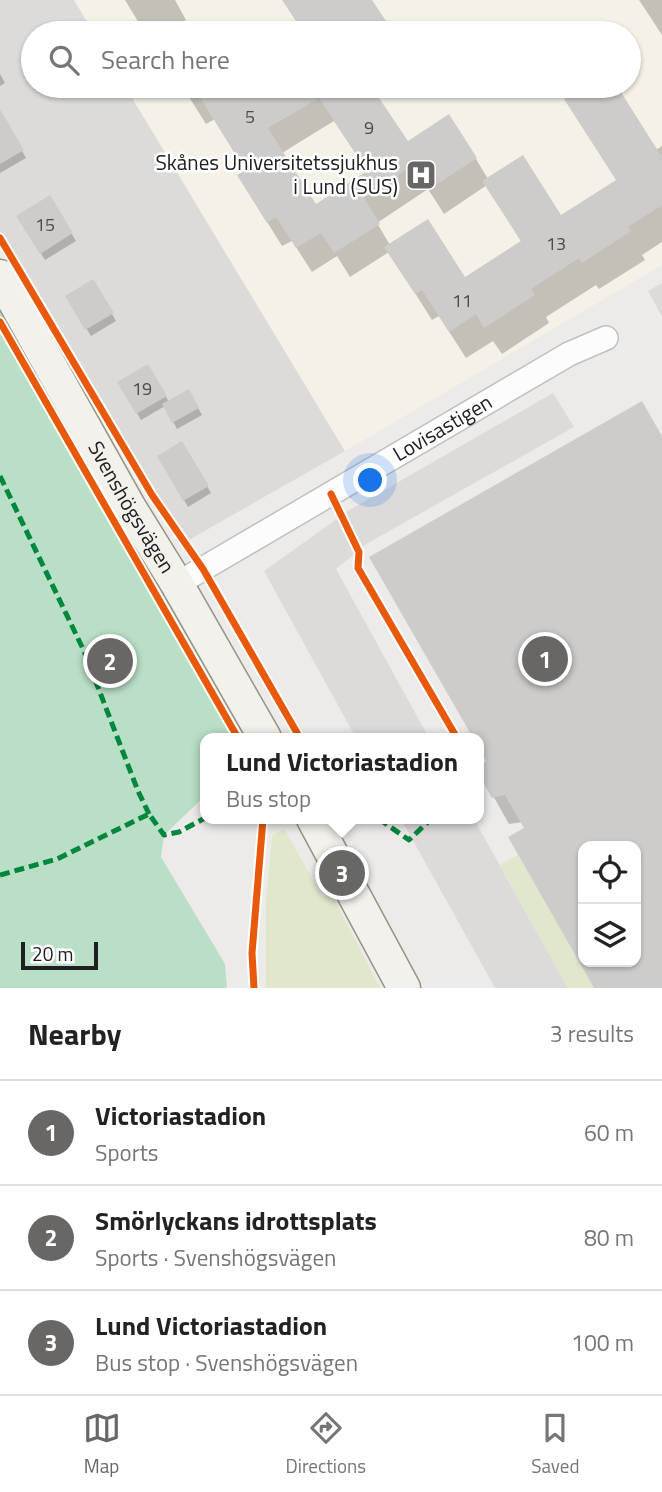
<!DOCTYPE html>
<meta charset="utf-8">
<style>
:root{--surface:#fff;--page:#f2f2f2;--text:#222;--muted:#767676;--line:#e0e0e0;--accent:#686766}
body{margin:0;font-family:"Titillium Web",sans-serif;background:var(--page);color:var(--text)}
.controls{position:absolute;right:21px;bottom:21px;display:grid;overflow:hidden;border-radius:14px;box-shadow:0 2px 5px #0004}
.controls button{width:63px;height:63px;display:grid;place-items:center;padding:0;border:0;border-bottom:2px solid var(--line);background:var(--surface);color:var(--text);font:35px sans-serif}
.scale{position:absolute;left:21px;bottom:18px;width:77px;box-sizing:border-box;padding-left:7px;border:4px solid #202020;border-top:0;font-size:19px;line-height:24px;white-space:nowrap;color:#202020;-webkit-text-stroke:5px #fff;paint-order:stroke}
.you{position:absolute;left:371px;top:481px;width:24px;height:24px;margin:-18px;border:5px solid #fff;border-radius:50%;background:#1a73e8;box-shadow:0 0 0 10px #1a73e833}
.badge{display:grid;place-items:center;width:46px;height:46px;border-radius:50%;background:var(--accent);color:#fff;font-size:23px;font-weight:700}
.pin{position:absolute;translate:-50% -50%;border:4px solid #fff;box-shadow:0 2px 7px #0006}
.popup{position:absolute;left:200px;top:733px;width:284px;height:91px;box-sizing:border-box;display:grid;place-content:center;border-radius:14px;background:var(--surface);filter:drop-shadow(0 2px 5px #0005);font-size:23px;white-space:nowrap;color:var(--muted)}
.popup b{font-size:26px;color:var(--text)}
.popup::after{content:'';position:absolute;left:50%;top:100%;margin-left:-14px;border:14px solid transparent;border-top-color:var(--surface)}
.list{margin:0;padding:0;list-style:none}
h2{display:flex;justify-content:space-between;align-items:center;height:91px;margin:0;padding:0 28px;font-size:30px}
h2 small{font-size:23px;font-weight:400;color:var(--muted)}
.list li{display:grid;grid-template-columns:46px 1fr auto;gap:21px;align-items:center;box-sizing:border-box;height:105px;padding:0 28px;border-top:2px solid var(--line)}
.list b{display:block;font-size:26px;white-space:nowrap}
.list p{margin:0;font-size:23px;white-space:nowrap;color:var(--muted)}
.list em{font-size:23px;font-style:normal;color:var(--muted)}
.icon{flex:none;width:38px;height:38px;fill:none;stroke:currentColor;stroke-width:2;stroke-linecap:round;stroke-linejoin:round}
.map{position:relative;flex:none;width:662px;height:988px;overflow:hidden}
.search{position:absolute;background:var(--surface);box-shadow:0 2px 5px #0004;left:21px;right:21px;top:21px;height:77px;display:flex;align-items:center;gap:18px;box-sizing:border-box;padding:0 24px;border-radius:38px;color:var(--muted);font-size:26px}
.sheet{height:406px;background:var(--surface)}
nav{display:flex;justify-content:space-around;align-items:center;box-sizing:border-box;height:98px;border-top:2px solid var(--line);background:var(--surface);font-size:19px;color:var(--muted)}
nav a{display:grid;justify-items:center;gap:4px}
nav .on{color:var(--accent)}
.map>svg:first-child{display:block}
.built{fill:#dcdbda}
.education{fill:#f5f1e6}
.grass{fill:#e0e7cb}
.pitch{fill:#b9dfc6}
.shadow{fill:#0003;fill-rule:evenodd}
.building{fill:#ceccca;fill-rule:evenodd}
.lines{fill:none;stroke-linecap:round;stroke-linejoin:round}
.street-casing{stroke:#c1c0bf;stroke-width:26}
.secondary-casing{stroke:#969383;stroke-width:35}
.street{stroke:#fcfcfc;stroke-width:23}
.secondary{stroke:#f3f1ec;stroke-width:32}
.quiet{stroke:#00873e;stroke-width:5;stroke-dasharray:10 5;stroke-linecap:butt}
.cycleway-casing{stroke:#fff;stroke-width:11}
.cycleway{stroke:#e8590c;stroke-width:7}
.labels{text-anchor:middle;stroke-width:5;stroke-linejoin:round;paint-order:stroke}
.number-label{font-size:18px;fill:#4c4b4a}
.poi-label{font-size:21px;fill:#202020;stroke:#fff;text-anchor:end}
.street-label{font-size:21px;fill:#202020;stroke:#fff}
</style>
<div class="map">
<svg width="662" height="988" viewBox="0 0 662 988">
<rect width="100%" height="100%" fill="#edebe9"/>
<!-- built -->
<g class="built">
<path d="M 0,0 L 74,0 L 94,33 L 33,33 L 33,86 L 125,86 L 345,451 L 180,545 L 0,238 Z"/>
<path d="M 662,283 L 662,317 L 648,291 Z"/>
<path d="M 553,393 L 574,427 L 368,543 L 336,569 L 429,738 L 356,738 L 264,571 L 348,511 Z"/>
<path d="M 401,819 L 474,819 L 568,988 L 495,988 Z"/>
</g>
<!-- education -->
<path class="education" d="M 74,0 L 662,0 L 662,265 L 345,451 L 125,86 L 629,86 L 629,33 L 94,33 Z"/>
<!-- grass -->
<g class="grass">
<path d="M 284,829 L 323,897 L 331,893 L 380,988 L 266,988 L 266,902 L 272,836 Z"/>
<path d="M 518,855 L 594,988 L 568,988 L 500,865 Z"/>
</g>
<!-- pitch -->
<path class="pitch" d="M 0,276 L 265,738 L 205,738 L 205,796 L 164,835 L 161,857 L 225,964 L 227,988 L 0,988 Z"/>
<!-- shadow -->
<g class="shadow">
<path d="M 125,0 L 175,0 L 186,20 L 163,33 L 145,33 Z"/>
<path d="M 639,0 L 662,0 L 662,35 L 641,3 Z"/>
<path d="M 0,74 L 5,83 L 0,86 Z"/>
<path d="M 182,86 L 386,86 L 374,94 L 407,144 L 476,159 L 488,179 L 561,217 L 617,181 L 567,99 L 588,86 L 614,86 L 656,150 L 662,146 L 662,242 L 642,255 L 645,260 L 599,289 L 596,285 L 546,317 L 549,323 L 502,354 L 493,341 L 466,358 L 439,316 L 432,320 L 389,252 L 350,277 L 337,256 L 312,272 L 292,241 L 282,246 L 254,201 L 247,171 L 215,119 L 206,124 ZM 334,121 L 368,172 L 315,206 L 282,153 ZM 487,185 L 522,243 L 465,279 L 390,245 L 377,223 L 428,189 L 444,214 Z"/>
<path d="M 5,121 L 26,158 L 0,173 L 0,123 Z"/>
<path d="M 49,197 L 76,241 L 45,260 L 19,217 Z"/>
<path d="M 93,281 L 116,321 L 91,336 L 67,297 Z"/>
<path d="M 148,366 L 169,402 L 189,392 L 202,415 L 177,429 L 165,406 L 141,420 L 119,382 Z"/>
<path d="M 662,439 L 662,988 L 596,988 L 510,838 L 527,828 L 523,822 L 509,824 L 479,771 L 488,761 L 478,745 L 478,738 L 475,738 L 371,558 ZM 583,846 L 636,846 L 636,962 L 583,962 Z"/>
<path d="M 182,443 L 211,493 L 188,507 L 159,456 Z"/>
</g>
<!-- building -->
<g class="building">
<path d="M 282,0 L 372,0 L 394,33 L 304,33 Z"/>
<path d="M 193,86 L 371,86 L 408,141 L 449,114 L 477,158 L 428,190 L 412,166 L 364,198 L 380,224 L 334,253 L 321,233 L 296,248 L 276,217 L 267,223 L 237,175 L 245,170 ZM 319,98 L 367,171 L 316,204 L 268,128 Z"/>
<path d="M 585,86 L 617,86 L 662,157 L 662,205 L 628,227 L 631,231 L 582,263 L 579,258 L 531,289 L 535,295 L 484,328 L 476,314 L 449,332 L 422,290 L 415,294 L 384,247 L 428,219 L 465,277 L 521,241 L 482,181 L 523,155 L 561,215 L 616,180 L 564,99 Z"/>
<path d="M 0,109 L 24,150 L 0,164 Z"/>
<path d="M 50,195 L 73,233 L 40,254 L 16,216 Z"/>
<path d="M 93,279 L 114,313 L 85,330 L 65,296 Z"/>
<path d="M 148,364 L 167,396 L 136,414 L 117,382 Z"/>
<path d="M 189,389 L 199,408 L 172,423 L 162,404 Z"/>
<path d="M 642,401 L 662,436 L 662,988 L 594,988 L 508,837 L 524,828 L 505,795 L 492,798 L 479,775 L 479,769 L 486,761 L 479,748 L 479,738 L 473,738 L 369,557 ZM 583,846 L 636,846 L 636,962 L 583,962 Z"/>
<path d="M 182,441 L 209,486 L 183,501 L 157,456 Z"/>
</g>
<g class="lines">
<!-- street casing -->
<g class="street-casing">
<g id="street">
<path id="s1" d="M 177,584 L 569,354 L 606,338"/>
</g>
</g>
<!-- secondary casing -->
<g class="secondary-casing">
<g id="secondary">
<path id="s2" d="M 0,276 L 130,508 L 177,584 L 265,738"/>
<path d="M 313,819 L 404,988"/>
</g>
</g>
<!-- street -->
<use href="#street" class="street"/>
<!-- secondary -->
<use href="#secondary" class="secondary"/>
<!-- quiet -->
<g class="quiet">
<path d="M 0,476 L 84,651 L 138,791 L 149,814"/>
<path d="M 379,819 L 409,840 L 431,819"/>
<path d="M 0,875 L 57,859 L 149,814 L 164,835 L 179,832 L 205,818"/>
</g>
<!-- cycleway casing -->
<g class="cycleway-casing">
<g id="cycleway">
<path d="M 0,238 L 152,495 L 203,569 L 300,738"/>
<path d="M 0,322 L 238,738"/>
<path d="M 331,494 L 359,552 L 358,568 L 457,738"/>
<path d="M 254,988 L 252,953 L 263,819"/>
</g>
</g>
<!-- cycleway -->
<use href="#cycleway" class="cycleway"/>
</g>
<!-- icons -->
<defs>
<g id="hospital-square" transform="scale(1.575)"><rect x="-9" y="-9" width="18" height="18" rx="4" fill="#686766" stroke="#fff"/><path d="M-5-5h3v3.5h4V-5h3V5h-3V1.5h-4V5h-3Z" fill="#fff"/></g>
</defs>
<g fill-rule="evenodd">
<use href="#hospital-square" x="421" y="175"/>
</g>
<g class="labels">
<!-- number labels -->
<g class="number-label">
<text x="250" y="123">5</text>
<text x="369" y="134">9</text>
<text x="45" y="231">15</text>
<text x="556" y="250">13</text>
<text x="462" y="307">11</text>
<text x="142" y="395">19</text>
</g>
<!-- poi labels -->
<g class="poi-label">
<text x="398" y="170">Skånes Universitetssjukhus<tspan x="398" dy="24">i Lund (SUS)</tspan></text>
</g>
<!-- street labels -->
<g class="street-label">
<text dy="7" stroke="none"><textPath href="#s1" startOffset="308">Lovisastigen</textPath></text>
<text dy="7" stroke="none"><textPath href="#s2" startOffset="266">Svenshögsvägen</textPath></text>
</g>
</g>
</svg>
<div class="controls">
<button><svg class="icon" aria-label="locate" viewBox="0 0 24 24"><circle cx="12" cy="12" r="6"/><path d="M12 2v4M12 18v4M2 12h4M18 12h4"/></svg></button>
<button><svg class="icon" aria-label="layers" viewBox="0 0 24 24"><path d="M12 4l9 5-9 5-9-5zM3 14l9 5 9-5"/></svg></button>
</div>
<div class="scale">20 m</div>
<div class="you"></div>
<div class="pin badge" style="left:545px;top:659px">1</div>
<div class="pin badge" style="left:110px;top:661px">2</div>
<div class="pin badge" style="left:342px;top:873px">3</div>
<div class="popup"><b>Lund Victoriastadion</b>Bus stop</div>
<div class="search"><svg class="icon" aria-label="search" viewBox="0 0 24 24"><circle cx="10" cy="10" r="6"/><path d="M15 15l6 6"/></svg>Search here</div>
</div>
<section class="sheet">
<h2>Nearby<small>3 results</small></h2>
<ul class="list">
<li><span class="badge">1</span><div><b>Victoriastadion</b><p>Sports</p></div><em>60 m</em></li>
<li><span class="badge">2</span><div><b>Smörlyckans idrottsplats</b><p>Sports · Svenshögsvägen</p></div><em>80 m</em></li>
<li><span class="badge">3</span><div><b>Lund Victoriastadion</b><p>Bus stop · Svenshögsvägen</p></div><em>100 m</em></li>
</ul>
</section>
<nav>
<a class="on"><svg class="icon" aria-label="map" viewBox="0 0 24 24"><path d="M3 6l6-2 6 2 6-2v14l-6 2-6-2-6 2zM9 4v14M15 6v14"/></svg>Map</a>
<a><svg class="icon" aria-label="directions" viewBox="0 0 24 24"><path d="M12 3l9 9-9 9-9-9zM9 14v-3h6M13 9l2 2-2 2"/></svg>Directions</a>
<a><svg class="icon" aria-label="saved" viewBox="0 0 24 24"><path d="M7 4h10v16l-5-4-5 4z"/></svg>Saved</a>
</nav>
